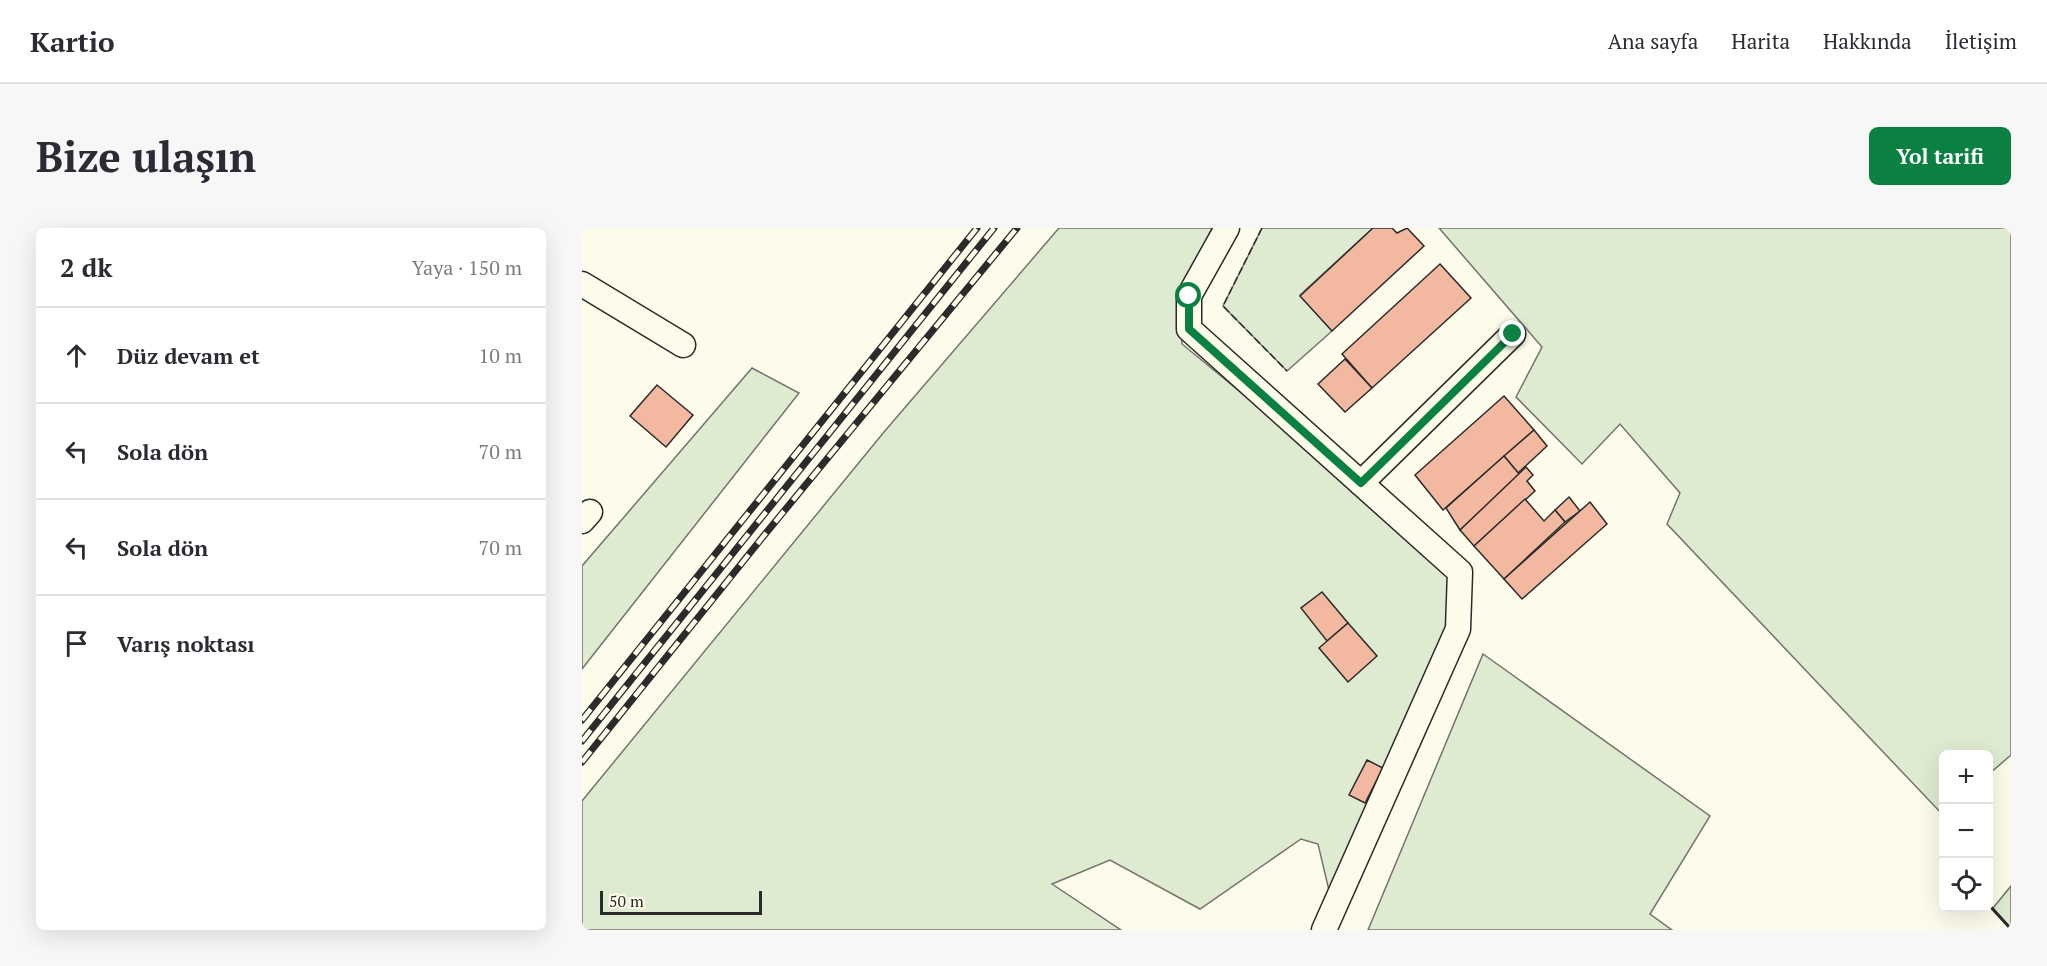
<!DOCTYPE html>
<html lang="tr">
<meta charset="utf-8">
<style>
:root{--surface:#fff;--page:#f7f7f7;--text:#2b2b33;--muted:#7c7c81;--line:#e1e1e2;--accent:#0b8043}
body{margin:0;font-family:"PT Serif",serif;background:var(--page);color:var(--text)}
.controls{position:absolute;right:18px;bottom:18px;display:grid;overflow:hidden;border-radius:9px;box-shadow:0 6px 24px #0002}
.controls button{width:54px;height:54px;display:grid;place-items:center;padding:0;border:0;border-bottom:2px solid var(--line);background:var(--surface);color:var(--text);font:30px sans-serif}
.scale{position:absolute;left:18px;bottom:15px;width:162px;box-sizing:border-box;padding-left:6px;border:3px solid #2b2b2b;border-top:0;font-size:16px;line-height:21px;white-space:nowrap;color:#2b2b2b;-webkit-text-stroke:4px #fdfbea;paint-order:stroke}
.stop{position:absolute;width:18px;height:18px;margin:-14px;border:4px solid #0b8043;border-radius:50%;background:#fff}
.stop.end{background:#0b8043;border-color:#fff;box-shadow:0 2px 6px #0008}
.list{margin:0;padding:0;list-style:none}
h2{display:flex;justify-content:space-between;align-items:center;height:78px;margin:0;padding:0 24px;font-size:26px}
h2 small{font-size:20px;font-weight:400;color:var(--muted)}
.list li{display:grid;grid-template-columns:39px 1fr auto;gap:18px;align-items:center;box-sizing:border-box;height:96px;padding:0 24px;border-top:2px solid var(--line)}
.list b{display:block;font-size:22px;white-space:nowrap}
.list em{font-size:20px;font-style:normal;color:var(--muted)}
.icon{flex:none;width:33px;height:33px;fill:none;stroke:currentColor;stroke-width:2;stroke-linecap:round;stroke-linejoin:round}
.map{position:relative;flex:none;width:1429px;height:702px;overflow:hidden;border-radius:9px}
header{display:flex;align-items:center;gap:36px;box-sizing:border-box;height:84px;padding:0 30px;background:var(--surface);border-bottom:2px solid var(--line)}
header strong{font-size:28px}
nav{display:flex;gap:33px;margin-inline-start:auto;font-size:21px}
.intro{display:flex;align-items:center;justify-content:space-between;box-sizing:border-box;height:144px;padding:0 36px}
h1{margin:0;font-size:42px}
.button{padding:15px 27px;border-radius:9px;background:var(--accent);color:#fff;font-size:21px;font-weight:700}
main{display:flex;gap:36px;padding:0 36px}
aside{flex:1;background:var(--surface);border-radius:9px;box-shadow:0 6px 24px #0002}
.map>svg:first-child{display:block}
.green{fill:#deebd1;stroke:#74746e;stroke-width:1.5}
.building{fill:#f2b8a0;stroke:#2b2b2b;stroke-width:1.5}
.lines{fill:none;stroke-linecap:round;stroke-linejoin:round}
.minor-casing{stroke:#2b2b2b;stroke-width:27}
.minor{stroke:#fdfbea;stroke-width:24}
.rail-casing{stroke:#2b2b2b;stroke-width:7}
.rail{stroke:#fdfbea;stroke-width:4.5;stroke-dasharray:14;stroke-linecap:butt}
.fence{stroke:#2b2b2b;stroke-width:1.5;stroke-dasharray:8 3;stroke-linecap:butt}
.wall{stroke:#2b2b2b;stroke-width:3}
.route{stroke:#0b8043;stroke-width:8}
</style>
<header>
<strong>Kartio</strong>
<nav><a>Ana sayfa</a><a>Harita</a><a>Hakkında</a><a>İletişim</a></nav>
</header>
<div class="intro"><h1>Bize ulaşın</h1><a class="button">Yol tarifi</a></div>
<main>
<aside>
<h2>2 dk<small>Yaya · 150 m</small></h2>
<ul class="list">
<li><svg class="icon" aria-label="ahead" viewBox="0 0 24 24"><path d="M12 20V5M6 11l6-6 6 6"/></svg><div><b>Düz devam et</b></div><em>10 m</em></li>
<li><svg class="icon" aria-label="left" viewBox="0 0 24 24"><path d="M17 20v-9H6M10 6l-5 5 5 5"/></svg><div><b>Sola dön</b></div><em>70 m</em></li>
<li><svg class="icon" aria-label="left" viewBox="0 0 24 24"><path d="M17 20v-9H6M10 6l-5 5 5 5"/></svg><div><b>Sola dön</b></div><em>70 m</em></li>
<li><svg class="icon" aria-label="arrive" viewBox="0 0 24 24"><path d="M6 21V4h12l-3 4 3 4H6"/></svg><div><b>Varış noktası</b></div></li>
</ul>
</aside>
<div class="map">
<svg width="1429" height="702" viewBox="0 0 1429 702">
<rect width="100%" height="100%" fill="#fdfbea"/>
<!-- green -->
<g class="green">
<path d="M 477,0 L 630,0 L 597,70 L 600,116 L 769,255 L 867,346 L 866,404 L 749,671 L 736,616 L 719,611 L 618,681 L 528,632 L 470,656 L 539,702 L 0,702 L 0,573 L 302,204 Z"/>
<path d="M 680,0 L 791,0 L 718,67 L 750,103 L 705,143 L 641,78 Z"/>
<path d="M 857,0 L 1429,0 L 1429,527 L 1407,546 L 1406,526 L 1362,526 L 1360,586 L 1085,296 L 1098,265 L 1038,196 L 1000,236 L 934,169 L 960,119 Z"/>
<path d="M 170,140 L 217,165 L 0,441 L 0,338 Z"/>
<path d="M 901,426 L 1128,588 L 1068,686 L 1090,702 L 786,702 Z"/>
<path d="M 1429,658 L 1429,701 L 1411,680 Z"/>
</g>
<!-- building -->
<g class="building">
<path d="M 791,0 L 810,0 L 815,5 L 825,0 L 842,18 L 750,103 L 718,68 Z"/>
<path d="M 858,36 L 889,70 L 790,160 L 760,126 Z"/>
<path d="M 763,131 L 790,160 L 763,184 L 736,156 Z"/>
<path d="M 75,157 L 111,187 L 84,219 L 48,188 Z"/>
<path d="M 922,168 L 952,202 L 861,282 L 833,247 Z"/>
<path d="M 952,202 L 965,218 L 936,245 L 922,228 Z"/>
<path d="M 922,228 L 938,247 L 878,302 L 864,280 Z"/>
<path d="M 944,239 L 951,247 L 945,253 L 953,263 L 892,318 L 878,302 Z"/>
<path d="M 987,269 L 998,283 L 983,294 L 973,282 Z"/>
<path d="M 943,271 L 962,293 L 973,282 L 983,294 L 922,351 L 892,318 Z"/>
<path d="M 1008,274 L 1025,296 L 940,371 L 922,351 Z"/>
<path d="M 740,364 L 766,395 L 745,413 L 719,380 Z"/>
<path d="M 766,395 L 795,428 L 766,454 L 737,420 Z"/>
<path d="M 785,532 L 801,540 L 783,575 L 767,567 Z"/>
</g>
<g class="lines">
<!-- minor casing -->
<g class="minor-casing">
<g id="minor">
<path d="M 645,0 L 607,68 L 607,101 L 878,344 L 876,401 L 742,702"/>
<path d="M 0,56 L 101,117"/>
<path d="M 779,255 L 931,106"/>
<path d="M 0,293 L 8,284"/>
</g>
</g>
<!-- minor -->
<use href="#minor" class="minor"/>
<!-- rail casing -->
<g class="rail-casing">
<g id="rail">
<path d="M 0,492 L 395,0"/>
<path d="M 0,513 L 412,0"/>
<path d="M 0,534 L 184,305 L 435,0"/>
</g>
</g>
<!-- rail -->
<use href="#rail" class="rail"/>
<!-- fence -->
<path class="fence" d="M 680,0 L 641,78 L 705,143"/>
<!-- wall -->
<path class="wall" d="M 1406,676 L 1429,701"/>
</g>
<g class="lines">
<!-- route -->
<path class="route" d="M 607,68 L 607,101 L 779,255 L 931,106"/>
</g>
</svg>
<div class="controls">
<button>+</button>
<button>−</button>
<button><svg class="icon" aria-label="locate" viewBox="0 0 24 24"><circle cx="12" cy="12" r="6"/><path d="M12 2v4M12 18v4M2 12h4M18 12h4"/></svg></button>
</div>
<div class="scale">50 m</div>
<div class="stop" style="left:607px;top:68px"></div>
<div class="stop end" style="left:931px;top:106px"></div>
</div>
</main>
